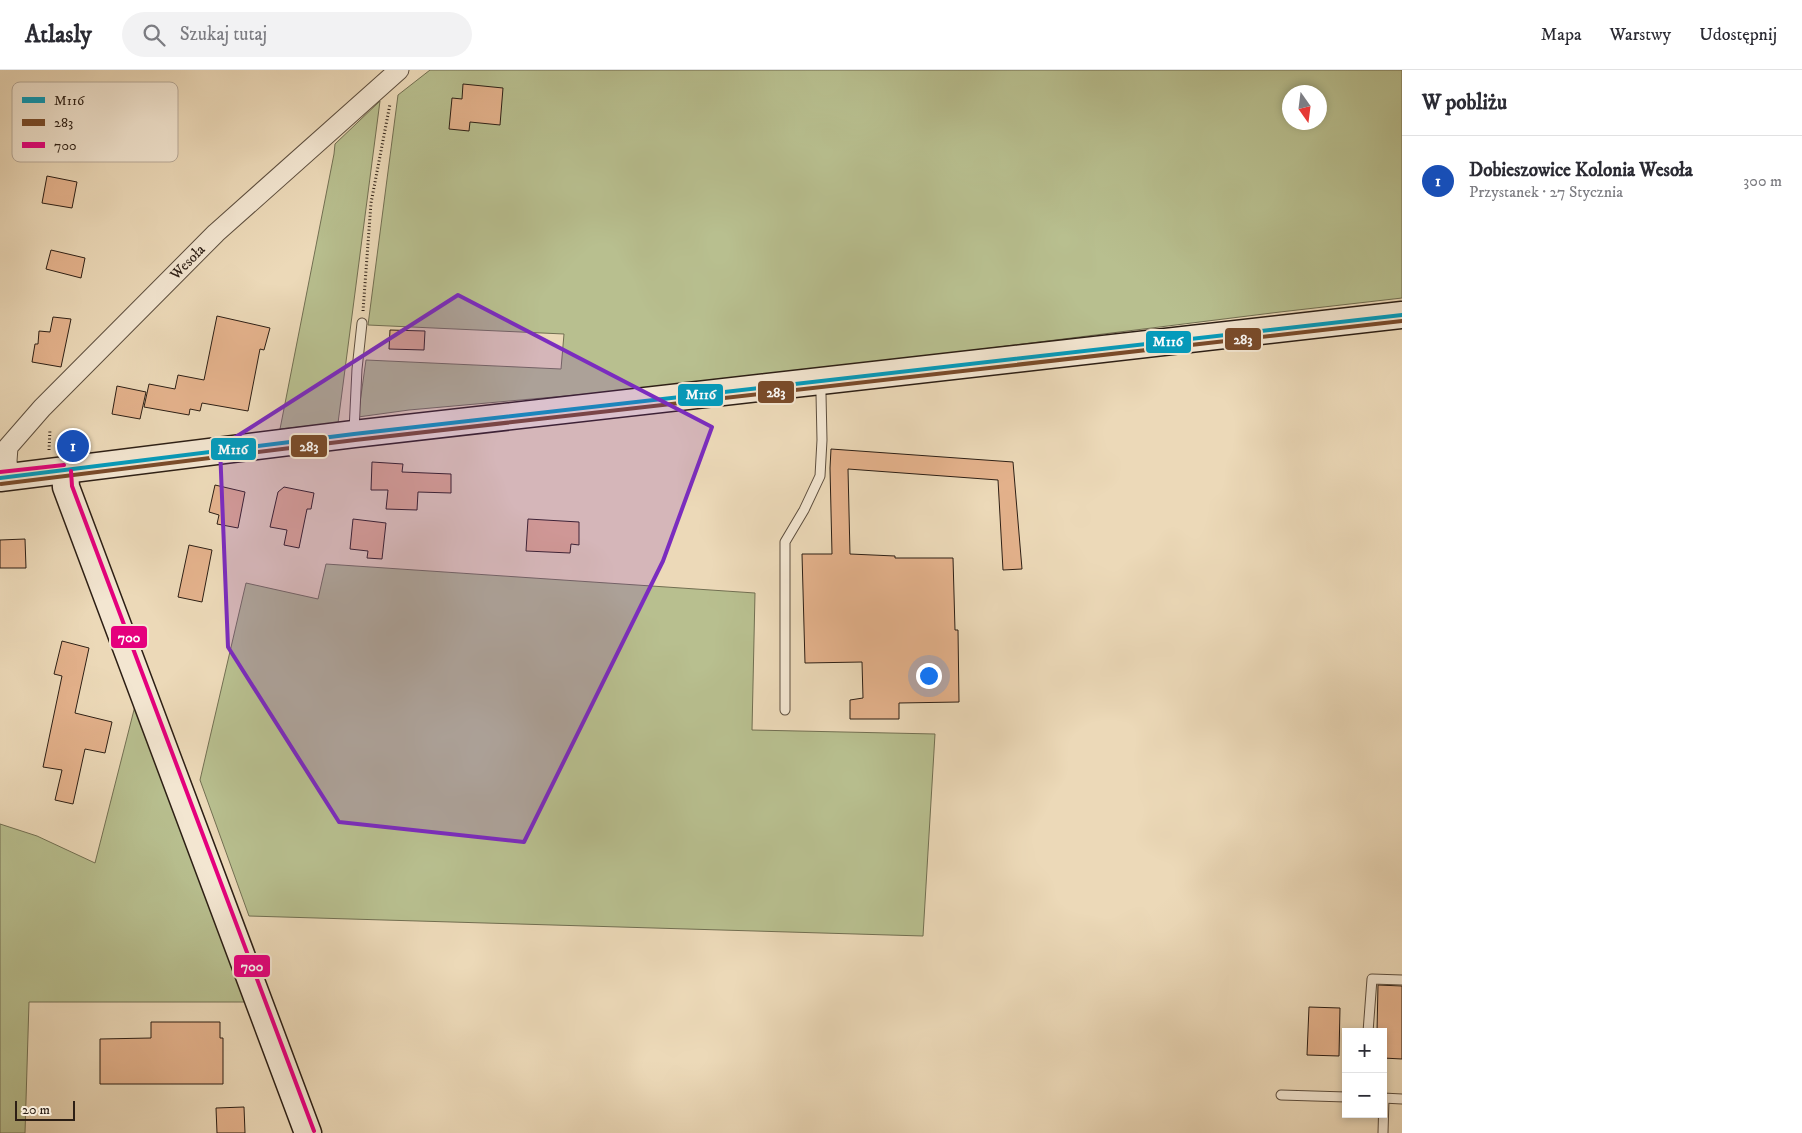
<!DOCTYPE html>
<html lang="pl">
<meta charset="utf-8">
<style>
:root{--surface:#fff;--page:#f2f2f3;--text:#2b2b33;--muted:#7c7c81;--line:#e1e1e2;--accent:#8f2418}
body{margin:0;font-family:"IM FELL DW Pica",serif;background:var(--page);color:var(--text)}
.controls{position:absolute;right:15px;bottom:15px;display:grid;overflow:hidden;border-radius:0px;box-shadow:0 2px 8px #0003}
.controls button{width:45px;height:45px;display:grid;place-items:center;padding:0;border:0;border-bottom:1px solid var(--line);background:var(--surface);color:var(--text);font:25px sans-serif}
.compass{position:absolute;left:1282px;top:15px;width:45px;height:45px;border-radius:50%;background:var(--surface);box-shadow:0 2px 8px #0003;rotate:166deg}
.scale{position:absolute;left:15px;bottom:12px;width:60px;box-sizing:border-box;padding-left:5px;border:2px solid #2d1f15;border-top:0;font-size:14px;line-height:18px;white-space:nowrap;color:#2d1f15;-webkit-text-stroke:4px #f3e6d1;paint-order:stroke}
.you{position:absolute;left:928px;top:605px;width:18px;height:18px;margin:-12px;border:4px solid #fff;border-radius:50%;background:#1a73e8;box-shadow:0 0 0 8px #1a73e833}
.badge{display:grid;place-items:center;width:32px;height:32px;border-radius:50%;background:var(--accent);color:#fff;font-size:16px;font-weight:700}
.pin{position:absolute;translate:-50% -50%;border:2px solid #fff;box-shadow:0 1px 5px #0006}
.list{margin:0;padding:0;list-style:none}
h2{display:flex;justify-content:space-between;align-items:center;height:65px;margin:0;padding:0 20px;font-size:21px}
h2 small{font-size:16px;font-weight:400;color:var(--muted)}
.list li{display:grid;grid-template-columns:32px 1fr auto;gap:15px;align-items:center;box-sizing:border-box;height:90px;padding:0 20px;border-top:1px solid var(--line)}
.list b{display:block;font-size:19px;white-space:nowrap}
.list p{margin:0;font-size:16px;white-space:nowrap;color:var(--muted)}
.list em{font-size:16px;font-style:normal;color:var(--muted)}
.icon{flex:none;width:28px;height:28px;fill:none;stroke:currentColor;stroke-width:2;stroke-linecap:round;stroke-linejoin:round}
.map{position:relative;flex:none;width:1402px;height:1063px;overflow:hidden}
header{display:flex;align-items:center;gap:30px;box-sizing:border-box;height:70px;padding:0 25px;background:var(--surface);border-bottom:1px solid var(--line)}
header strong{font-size:24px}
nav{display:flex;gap:28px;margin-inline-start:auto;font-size:18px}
.search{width:350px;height:45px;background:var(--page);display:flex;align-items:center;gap:12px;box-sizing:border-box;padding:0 18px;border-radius:28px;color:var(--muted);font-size:19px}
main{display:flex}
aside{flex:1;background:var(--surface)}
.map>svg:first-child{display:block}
.green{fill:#b8bf8f;stroke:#726f52;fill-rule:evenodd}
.building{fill:#e4b28c;stroke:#2d1f15}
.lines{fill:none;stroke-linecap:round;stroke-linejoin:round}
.lane-casing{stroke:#5d4e3e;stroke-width:11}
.street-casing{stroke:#5d4e3e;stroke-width:21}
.secondary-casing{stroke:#2d1f15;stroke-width:29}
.path{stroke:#2d1f15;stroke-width:3;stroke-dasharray:1 2.5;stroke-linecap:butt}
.lane{stroke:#f3e6d1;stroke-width:9}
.street{stroke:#f3e6d1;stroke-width:19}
.secondary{stroke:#f3e6d1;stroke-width:26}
.bus-1-casing{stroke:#f3e6d1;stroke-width:8}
.bus-2-casing{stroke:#f3e6d1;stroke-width:8}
.bus-3-casing{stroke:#f3e6d1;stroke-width:8}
.bus-1{stroke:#049bbc;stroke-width:4}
.bus-2{stroke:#7a4b2a;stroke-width:4}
.bus-3{stroke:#e5007d;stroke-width:4}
.marked{fill:#7b2cbf;fill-opacity:0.2;stroke:#7b2cbf;stroke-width:4;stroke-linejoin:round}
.labels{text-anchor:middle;stroke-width:4;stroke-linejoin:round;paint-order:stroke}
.street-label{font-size:15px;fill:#2d1f15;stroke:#f3e6d1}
.key{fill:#f3e6d1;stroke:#b8aa99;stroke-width:1}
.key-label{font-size:14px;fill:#2d1f15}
.line-badge{stroke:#f3e6d1;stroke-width:2}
.badge-label{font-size:14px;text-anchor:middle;font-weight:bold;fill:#fff}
</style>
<header>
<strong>Atlasly</strong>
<div class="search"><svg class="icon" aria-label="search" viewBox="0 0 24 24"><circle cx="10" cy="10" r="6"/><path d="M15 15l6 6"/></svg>Szukaj tutaj</div>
<nav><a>Mapa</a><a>Warstwy</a><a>Udostępnij</a></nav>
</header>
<main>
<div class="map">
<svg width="1402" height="1063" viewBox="0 0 1402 1063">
<rect width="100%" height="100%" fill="#ecd9b8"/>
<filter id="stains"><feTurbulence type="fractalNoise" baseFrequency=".004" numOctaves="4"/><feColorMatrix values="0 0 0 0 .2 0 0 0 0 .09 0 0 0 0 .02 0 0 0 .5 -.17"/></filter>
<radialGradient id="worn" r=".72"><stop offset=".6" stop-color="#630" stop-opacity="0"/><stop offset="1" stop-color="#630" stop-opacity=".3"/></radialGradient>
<!-- green -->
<g class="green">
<path d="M 430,0 L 1402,0 L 1402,228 L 1280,242 L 710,313 L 409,340 L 358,347 L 366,290 L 561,299 L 564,264 L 368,255 L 398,25 ZM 1290,22 L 1320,22 L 1320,52 L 1290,52 Z"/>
<path d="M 380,31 L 338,353 L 280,359 L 334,84 L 335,74 Z"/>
<path d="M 326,494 L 755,523 L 752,660 L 935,664 L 923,866 L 249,846 L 200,710 L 246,513 L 318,529 Z"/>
<path d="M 136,632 L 245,932 L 29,932 L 25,1063 L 0,1063 L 0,754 L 37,766 L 95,793 Z"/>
</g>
<!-- building -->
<g class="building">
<path d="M 463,14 L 503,18 L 500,55 L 470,52 L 469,61 L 449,59 L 452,28 L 462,29 Z"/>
<path d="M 47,106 L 77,112 L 72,138 L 42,133 Z"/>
<path d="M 51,180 L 85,188 L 81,208 L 46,199 Z"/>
<path d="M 217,246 L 270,258 L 264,280 L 260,279 L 248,341 L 202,333 L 200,341 L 190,339 L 189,345 L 144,337 L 149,314 L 175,319 L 178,305 L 204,310 Z"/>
<path d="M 53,247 L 71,249 L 61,297 L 32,292 L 35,274 L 38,274 L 39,261 L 50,262 Z"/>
<path d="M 390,260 L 425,261 L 424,280 L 389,279 Z"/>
<path d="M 117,316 L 146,322 L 140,349 L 112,344 Z"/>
<path d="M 831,379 L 1013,392 L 1022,499 L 1003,500 L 998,410 L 848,399 L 850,484 L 895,486 L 895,488 L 953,488 L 955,560 L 958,560 L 959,632 L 899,633 L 899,649 L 850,649 L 850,630 L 863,628 L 862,592 L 805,593 L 802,484 L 832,484 L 830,398 Z"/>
<path d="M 372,392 L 403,394 L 402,402 L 451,404 L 451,423 L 418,422 L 417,440 L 386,439 L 388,420 L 371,420 Z"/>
<path d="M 215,415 L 245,422 L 238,458 L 217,454 L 219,445 L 209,442 Z"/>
<path d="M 284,417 L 314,423 L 311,439 L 307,439 L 299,478 L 284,475 L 287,460 L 270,457 L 278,422 Z"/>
<path d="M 353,449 L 386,453 L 382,489 L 367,488 L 368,481 L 350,479 Z"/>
<path d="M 528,449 L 579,452 L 579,475 L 571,474 L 570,483 L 526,481 Z"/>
<path d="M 25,469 L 26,498 L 0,498 L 0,470 Z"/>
<path d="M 189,475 L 212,480 L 202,532 L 178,527 Z"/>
<path d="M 62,571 L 89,578 L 75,643 L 112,652 L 105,683 L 85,679 L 73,734 L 55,730 L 62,700 L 43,697 L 62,606 L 54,604 Z"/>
<path d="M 1378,915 L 1402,916 L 1402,989 L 1383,988 L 1383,962 L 1377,962 Z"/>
<path d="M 1309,937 L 1340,938 L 1339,986 L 1307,985 Z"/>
<path d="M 151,952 L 220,952 L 220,968 L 223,968 L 223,1014 L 100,1014 L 100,969 L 151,968 Z"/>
<path d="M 244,1037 L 245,1063 L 217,1063 L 216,1038 Z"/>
</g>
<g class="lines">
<!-- lane casing -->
<g class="lane-casing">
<g id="lane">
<path d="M 354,361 L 357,299 L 362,253"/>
<path d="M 785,640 L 785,472 L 804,440 L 820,406 L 822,370 L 821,324 L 818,314"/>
<path d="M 1368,962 L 1372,909 L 1402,910"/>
<path d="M 1281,1025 L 1346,1027"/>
<path d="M 1383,1028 L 1402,1029"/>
<path d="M 1383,1063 L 1384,1028"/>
</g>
</g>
<!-- street casing -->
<g class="street-casing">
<g id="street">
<path id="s1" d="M 9,407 L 7,391 L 8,377 L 42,338 L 216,163 L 399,0"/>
</g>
</g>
<!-- secondary casing -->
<g class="secondary-casing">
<g id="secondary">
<path d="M 65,401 L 66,417 L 308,1063"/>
<path d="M 0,408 L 354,364 L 1402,245"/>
</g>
</g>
<!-- path -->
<g class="path">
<path d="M 363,241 L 371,133 L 390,34"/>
<path d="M 49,380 L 50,359"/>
</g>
<!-- lane -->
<use href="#lane" class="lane"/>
<!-- street -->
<use href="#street" class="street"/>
<!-- secondary -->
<use href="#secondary" class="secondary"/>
<!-- bus-1 casing -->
<g class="bus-1-casing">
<path id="bus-1" d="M 0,408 L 354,364 L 1402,245"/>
</g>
<!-- bus-2 casing -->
<g class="bus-2-casing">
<path id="bus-2" d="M 1,414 L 355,370 L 1402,251"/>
</g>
<!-- bus-3 casing -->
<g class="bus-3-casing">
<g id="bus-3">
<path d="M 71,401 L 72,416 L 314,1061"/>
<path d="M 0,402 L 64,395"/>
</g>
</g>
<!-- bus-1 -->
<use href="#bus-1" class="bus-1"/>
<!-- bus-2 -->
<use href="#bus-2" class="bus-2"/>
<!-- bus-3 -->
<use href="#bus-3" class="bus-3"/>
</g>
<!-- marked area -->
<path class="marked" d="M 458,225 L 712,357 L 663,491 L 524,772 L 339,752 L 228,577 L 220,377 Z"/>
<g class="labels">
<!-- street labels -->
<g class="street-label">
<text dy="5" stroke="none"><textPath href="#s1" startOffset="288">Wesoła</textPath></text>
</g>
</g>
<!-- legend -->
<rect x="12" y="12" width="166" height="80" rx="8" class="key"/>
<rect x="22" y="27" width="23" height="6" fill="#049bbc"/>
<rect x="22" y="49" width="23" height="7" fill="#7a4b2a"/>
<rect x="22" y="72" width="23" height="6" fill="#e5007d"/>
<g class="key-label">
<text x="54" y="35">M116</text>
<text x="54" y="57">283</text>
<text x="54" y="80">700</text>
</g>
<g class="line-badge">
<rect x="1224" y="257" width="38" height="24" rx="5" fill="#7a4b2a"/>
<rect x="1145" y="260" width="47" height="24" rx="5" fill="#049bbc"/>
<rect x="757" y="310" width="38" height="24" rx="5" fill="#7a4b2a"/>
<rect x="677" y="313" width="47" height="24" rx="5" fill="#049bbc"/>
<rect x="290" y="364" width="38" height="24" rx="5" fill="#7a4b2a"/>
<rect x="210" y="367" width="47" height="24" rx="5" fill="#049bbc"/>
<rect x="110" y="555" width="38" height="24" rx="5" fill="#e5007d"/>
<rect x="233" y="884" width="38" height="24" rx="5" fill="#e5007d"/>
</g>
<g class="badge-label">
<text x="1243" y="274">283</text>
<text x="1168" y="276">M116</text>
<text x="776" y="327">283</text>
<text x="701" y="329">M116</text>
<text x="309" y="381">283</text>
<text x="233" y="384">M116</text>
<text x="129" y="572">700</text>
<text x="252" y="901">700</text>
</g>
<rect width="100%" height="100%" filter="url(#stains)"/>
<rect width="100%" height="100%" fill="url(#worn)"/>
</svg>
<div class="controls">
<button>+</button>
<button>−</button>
</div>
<svg class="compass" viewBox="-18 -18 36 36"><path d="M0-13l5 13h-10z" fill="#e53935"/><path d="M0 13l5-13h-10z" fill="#7c7c81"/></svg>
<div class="scale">20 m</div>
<div class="you"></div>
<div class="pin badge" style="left:73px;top:376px;background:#1a4fb4">1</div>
</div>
<aside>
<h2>W pobliżu<small></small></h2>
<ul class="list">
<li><span class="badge" style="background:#1a4fb4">1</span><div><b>Dobieszowice Kolonia Wesoła</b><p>Przystanek · 27 Stycznia</p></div><em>300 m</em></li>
</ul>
</aside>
</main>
